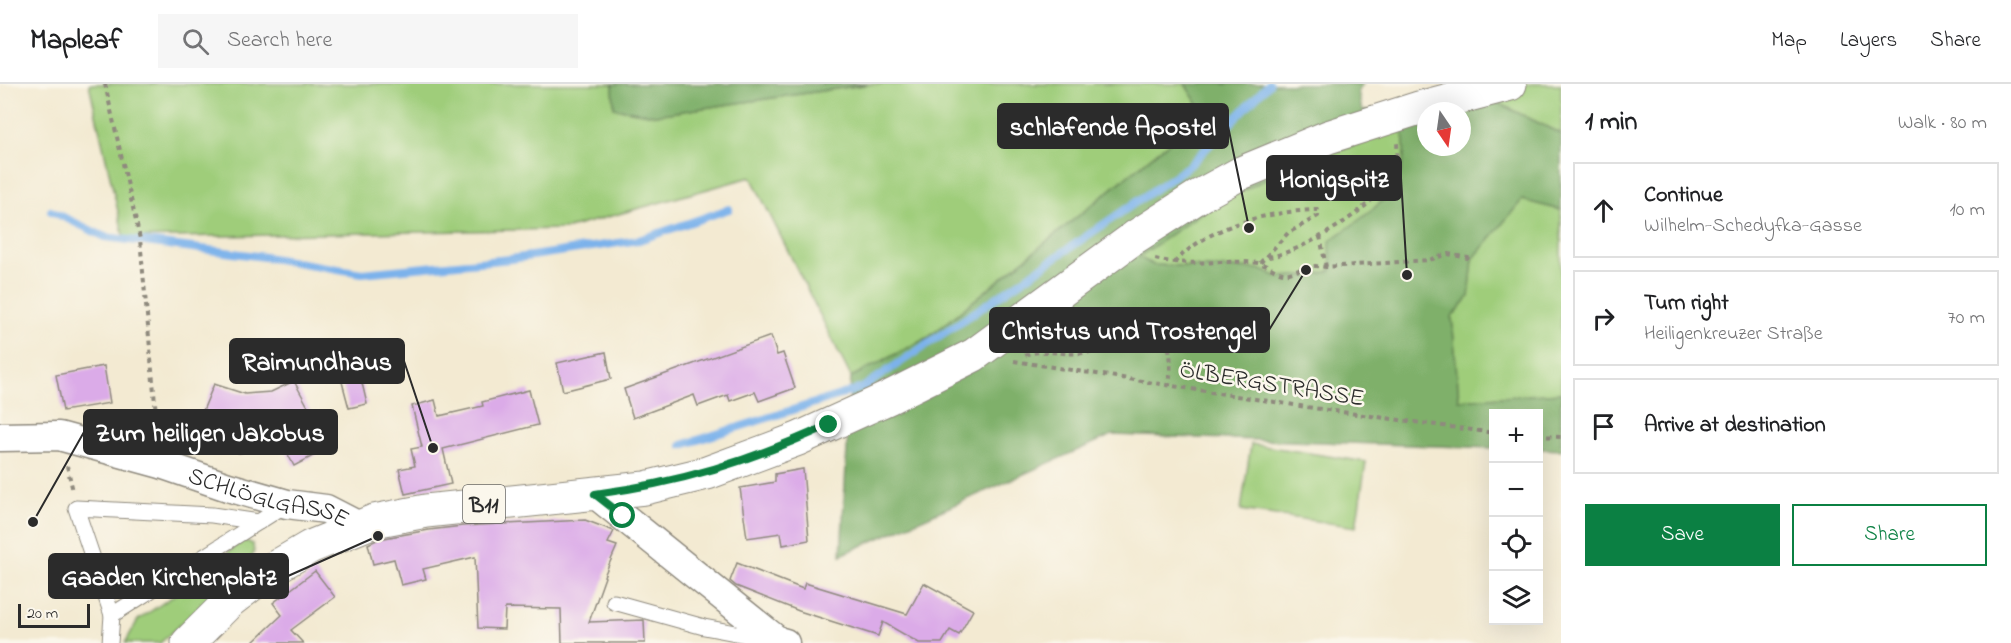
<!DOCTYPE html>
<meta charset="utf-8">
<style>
:root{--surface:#fff;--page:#f6f6f6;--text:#202124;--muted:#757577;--line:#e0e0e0;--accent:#0b8043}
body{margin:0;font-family:"Indie Flower",sans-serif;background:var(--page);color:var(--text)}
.controls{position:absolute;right:18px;bottom:18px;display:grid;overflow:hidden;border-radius:0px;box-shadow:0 6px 24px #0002}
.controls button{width:54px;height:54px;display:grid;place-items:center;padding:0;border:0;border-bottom:2px solid var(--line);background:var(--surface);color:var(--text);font:30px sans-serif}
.compass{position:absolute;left:1417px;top:18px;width:54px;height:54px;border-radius:50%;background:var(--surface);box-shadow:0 6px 24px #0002;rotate:167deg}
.scale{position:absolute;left:18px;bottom:15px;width:72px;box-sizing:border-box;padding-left:6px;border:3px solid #2b2b2b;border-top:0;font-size:16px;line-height:21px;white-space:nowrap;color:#2b2b2b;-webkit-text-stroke:4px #fbf7ec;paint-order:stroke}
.stop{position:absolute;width:18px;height:18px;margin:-14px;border:4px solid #0b8043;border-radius:50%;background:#fff}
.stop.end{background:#0b8043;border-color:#fff;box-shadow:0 2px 6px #0008}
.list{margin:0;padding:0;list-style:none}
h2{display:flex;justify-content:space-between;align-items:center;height:78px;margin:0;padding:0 24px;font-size:26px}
h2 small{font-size:20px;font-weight:400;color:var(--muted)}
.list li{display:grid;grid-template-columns:39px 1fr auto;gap:18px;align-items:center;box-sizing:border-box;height:96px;margin:0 12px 12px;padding:0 12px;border:2px solid var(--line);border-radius:0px}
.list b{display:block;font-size:22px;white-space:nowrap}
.list p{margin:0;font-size:20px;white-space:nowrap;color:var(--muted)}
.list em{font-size:20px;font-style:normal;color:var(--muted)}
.actions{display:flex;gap:12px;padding:18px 24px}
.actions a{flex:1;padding:14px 0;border:2px solid var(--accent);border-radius:0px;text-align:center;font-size:21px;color:var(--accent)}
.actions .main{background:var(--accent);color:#fff}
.icon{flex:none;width:33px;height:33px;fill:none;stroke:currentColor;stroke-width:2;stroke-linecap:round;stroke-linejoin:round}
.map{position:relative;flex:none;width:1561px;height:559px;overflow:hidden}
header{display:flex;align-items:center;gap:36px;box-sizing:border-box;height:84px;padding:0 30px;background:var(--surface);border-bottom:2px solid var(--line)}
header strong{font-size:28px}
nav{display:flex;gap:33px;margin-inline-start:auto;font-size:21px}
.search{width:420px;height:54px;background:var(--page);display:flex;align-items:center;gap:15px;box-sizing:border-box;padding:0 21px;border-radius:0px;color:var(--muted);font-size:22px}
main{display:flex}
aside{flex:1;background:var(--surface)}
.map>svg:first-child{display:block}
.green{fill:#9fcd7a;stroke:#657c52;stroke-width:1.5}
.forest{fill:#7fb06a;stroke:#556e4a;stroke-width:1.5;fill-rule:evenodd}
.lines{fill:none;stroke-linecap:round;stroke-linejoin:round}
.stream{stroke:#7cb2eb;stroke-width:8}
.building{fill:#dbabe8}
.service-casing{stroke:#8f8a7e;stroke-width:17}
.minor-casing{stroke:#8f8a7e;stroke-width:31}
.primary-casing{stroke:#8f8a7e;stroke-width:35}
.path{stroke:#8f8a7e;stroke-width:4;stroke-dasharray:4.5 4.5;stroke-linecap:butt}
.service{stroke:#fff;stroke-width:15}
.minor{stroke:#fff;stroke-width:28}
.primary{stroke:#fff;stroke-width:33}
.route{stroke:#0b8043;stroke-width:8}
.labels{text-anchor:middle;stroke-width:5;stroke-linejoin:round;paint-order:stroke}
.shield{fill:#fbf7ec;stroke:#696865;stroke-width:1.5}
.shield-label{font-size:22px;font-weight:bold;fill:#2b2b2b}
.street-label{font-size:24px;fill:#2b2b2b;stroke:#fbf7ec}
.leader{fill:none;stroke:#2b2b2b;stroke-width:2}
.callout-dot{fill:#2b2b2b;stroke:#fbf7ec;stroke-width:2}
.callout{fill:#2b2b2b;stroke:#2b2b2b;stroke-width:2}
.callout-label{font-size:26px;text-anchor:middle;font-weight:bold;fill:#fff}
</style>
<header>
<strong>Mapleaf</strong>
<div class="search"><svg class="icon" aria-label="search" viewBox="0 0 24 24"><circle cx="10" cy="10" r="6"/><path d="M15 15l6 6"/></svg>Search here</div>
<nav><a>Map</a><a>Layers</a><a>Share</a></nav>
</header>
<main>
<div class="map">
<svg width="1561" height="559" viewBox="0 0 1561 559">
<rect width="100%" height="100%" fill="#fbf7ec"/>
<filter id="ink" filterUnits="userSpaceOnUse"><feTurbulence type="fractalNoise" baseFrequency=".0167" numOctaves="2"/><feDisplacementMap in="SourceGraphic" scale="12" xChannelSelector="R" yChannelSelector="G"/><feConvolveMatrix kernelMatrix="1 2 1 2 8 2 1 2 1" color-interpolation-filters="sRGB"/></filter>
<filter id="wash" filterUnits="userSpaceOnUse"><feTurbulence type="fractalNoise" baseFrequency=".008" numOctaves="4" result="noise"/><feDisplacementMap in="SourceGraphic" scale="24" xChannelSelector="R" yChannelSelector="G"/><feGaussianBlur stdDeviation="1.35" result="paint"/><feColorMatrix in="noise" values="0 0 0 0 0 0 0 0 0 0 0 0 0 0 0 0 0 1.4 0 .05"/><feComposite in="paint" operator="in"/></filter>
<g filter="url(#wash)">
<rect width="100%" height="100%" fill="#f3ead2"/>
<!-- green -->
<g class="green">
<path d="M 89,0 L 613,0 L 614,24 L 655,31 L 870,0 L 1185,0 L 1204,30 L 929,253 L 851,293 L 751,93 L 565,145 L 124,154 Z"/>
<path d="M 1493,0 L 1561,0 L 1561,50 L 1496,18 Z"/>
<path d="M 1402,44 C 1415,105 1374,124 1331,157 L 1331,187 L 1315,191 L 1278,193 L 1259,185 L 1153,181 L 1138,173 L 1201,129 L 1284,85 Z"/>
<path d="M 1522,116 L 1561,126 L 1561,309 L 1459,316 L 1452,233 L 1469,213 L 1473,175 Z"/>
<path d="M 1251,360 L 1366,378 L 1356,443 L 1241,426 Z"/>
<path d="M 242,455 L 253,460 L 254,469 L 246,481 L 160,559 L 125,559 L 138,536 L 211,486 Z"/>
</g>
<!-- forest -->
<g class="forest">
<path d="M 613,0 L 870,0 L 655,31 L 614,24 Z"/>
<path d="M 1185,0 L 1363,0 L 1358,7 L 1362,27 L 1496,18 L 1561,50 L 1561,126 L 1522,116 L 1473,175 L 1469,213 L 1452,233 L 1459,316 L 1561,309 L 1561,366 L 1539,365 L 1538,330 L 1494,330 L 1493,364 L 1112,351 L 841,471 L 851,293 L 929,253 L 1204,30 ZM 1426,27 L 1462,27 L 1462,63 L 1426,63 ZM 1402,44 C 1415,105 1373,125 1330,157 L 1331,187 L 1315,191 L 1278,193 L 1259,185 L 1153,181 L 1139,173 L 1201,129 L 1284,85 Z"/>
</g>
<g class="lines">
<!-- stream -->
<g class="stream">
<path d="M 51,127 L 105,153 L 265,173 L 362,189 L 511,175 L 639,156 L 729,125"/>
<path d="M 682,361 L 862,304 L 1033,189 L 1190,81 L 1269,0"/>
</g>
</g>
<g id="blocks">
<!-- building -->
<g class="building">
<path d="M 771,252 L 777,271 L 783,269 L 795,304 L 759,317 L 755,308 L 730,317 L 728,311 L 698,322 L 694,311 L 633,334 L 624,305 Z"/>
<path d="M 606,268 L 611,295 L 563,307 L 557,279 Z"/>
<path d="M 357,278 L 367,320 L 349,324 L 338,283 Z"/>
<path d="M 104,282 L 110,319 L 63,327 L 56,291 Z"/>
<path d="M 294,297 L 330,363 L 294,382 L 283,361 L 239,369 L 192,353 L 214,300 L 245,310 L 271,308 Z"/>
<path d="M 529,306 L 538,341 L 443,365 L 451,400 L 405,410 L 399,385 L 415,382 L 411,365 L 422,363 L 412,322 L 435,316 L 439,332 L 483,322 L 482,318 Z"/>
<path d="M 803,385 L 809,456 L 783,461 L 781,449 L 747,454 L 740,404 L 775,398 L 775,390 Z"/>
<path d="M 585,436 L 614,447 L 608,459 L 617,462 L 604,492 L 605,493 L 589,538 L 644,536 L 645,559 L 562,559 L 561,525 L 505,524 L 504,545 L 478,544 L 475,473 L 423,485 L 426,495 L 401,501 L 394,475 L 373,480 L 368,460 L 379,455 L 429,446 L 463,442 Z"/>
<path d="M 737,479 L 803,505 L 805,499 L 907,530 L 924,499 L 973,526 L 959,551 L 950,546 L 942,559 L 919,559 L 883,538 L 878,552 L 799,527 L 736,502 L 730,497 Z"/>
<path d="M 315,487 L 335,513 L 291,546 L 303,559 L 252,559 L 282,531 L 273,519 Z"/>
</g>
</g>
</g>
<g filter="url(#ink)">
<use href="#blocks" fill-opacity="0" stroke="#8f8a7e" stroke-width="1.5"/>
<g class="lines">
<!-- service casing -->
<g class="service-casing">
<g id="service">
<path d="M 614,518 L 704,543 L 767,555"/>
<path d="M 112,531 L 76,424 L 212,431 L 259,438"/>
<path d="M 110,559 L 112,531 L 287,420"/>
</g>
</g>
<!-- minor casing -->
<g class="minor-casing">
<g id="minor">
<path id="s1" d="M 0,353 L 59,352 L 161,380 L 228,403 L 287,420 L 326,425 L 361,443"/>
<path d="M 595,410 L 778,557 L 785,559"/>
</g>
</g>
<!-- primary casing -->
<g class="primary-casing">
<path id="primary" d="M 188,559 L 230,517 L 269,487 L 310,463 L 374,437 L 426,427 L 645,404 L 707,389 L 798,355 L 888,314 L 974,271 L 1135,153 L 1199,112 L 1241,89 L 1328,53 L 1419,24 L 1510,0"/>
</g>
<!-- path -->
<g class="path">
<path d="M 105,0 L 140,155 L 158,352"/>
<path d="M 1320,152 L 1326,183"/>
<path d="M 1268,173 C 1304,168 1375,124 1392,91 C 1397,81 1398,71 1397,59"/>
<path d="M 1155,175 C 1189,183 1224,175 1258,179 C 1269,181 1278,191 1289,189 C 1306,185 1305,180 1326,183 L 1429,176 L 1448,170 L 1473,175"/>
<path d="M 1174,179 C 1209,141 1269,127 1318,126 L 1318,132 L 1288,149 L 1260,179"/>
<path d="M 1025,271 C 1046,263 1076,275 1095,266 C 1104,261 1104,254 1109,247 C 1120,234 1138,236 1153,239 C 1173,262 1172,272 1169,302"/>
<path d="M 1014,277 L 1313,324 L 1494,349"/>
<path d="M 1538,352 L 1561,353"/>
<path d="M 67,382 L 73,407"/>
</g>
<!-- service -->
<use href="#service" class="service"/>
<!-- minor -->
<use href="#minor" class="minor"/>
<!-- primary -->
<use href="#primary" class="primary"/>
</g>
</g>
<g class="lines" filter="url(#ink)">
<!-- route -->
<path class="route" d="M 623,432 L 595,410 C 679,399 751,377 829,341"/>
</g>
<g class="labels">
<!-- shield labels -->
<rect class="shield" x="463" y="401" width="42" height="38" rx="4.5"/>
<g class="shield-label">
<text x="484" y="428">B11</text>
</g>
<!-- street labels -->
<g class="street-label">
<text transform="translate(1272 299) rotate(9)" y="8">ÖLBERGSTRASSE</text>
<text dy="8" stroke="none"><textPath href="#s1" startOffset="278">SCHLÖGLGASSE</textPath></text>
</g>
</g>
<!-- callouts -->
<path class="leader" d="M1249 144L1228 42M1407 191L1401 94M1306 186L1269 246M433 364L404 277M33 438L84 348M378 452L288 492"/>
<g class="callout-dot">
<circle cx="1249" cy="144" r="6"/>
<circle cx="1407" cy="191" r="6"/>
<circle cx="1306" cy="186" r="6"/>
<circle cx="433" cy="364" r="6"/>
<circle cx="33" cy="438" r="6"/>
<circle cx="378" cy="452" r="6"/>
</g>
<g class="callout">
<rect x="998" y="20" width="230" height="44" rx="6"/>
<rect x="1267" y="72" width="134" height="44" rx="6"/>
<rect x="990" y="224" width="279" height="44" rx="6"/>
<rect x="230" y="255" width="174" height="44" rx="6"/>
<rect x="84" y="326" width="253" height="44" rx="6"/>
<rect x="49" y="470" width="239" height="44" rx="6"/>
</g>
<g class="callout-label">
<text x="1113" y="51">schlafende Apostel</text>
<text x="1334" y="103">Honigspitz</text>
<text x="1129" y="255">Christus und Trostengel</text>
<text x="317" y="286">Raimundhaus</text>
<text x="210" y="357">Zum heiligen Jakobus</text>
<text x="169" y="501">Gaaden Kirchenplatz</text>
</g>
</svg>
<div class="controls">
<button>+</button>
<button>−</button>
<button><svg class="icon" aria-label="locate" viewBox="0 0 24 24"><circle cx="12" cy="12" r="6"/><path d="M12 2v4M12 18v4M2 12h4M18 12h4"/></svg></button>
<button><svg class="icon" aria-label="layers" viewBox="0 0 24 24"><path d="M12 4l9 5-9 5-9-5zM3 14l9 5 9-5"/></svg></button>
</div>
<svg class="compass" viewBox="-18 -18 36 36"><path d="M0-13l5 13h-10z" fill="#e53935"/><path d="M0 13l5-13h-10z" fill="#757577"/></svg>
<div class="scale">20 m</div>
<div class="stop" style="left:623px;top:432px"></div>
<div class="stop end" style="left:829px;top:341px"></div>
</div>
<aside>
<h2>1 min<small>Walk · 80 m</small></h2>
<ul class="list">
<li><svg class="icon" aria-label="ahead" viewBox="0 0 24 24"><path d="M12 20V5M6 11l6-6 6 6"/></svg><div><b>Continue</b><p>Wilhelm-Schedyfka-Gasse</p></div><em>10 m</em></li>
<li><svg class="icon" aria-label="right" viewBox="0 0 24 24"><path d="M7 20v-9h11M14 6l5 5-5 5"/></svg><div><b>Turn right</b><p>Heiligenkreuzer Straße</p></div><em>70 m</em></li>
<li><svg class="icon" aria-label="arrive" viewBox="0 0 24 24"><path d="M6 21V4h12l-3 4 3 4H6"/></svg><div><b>Arrive at destination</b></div></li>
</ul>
<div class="actions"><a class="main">Save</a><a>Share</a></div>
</aside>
</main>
